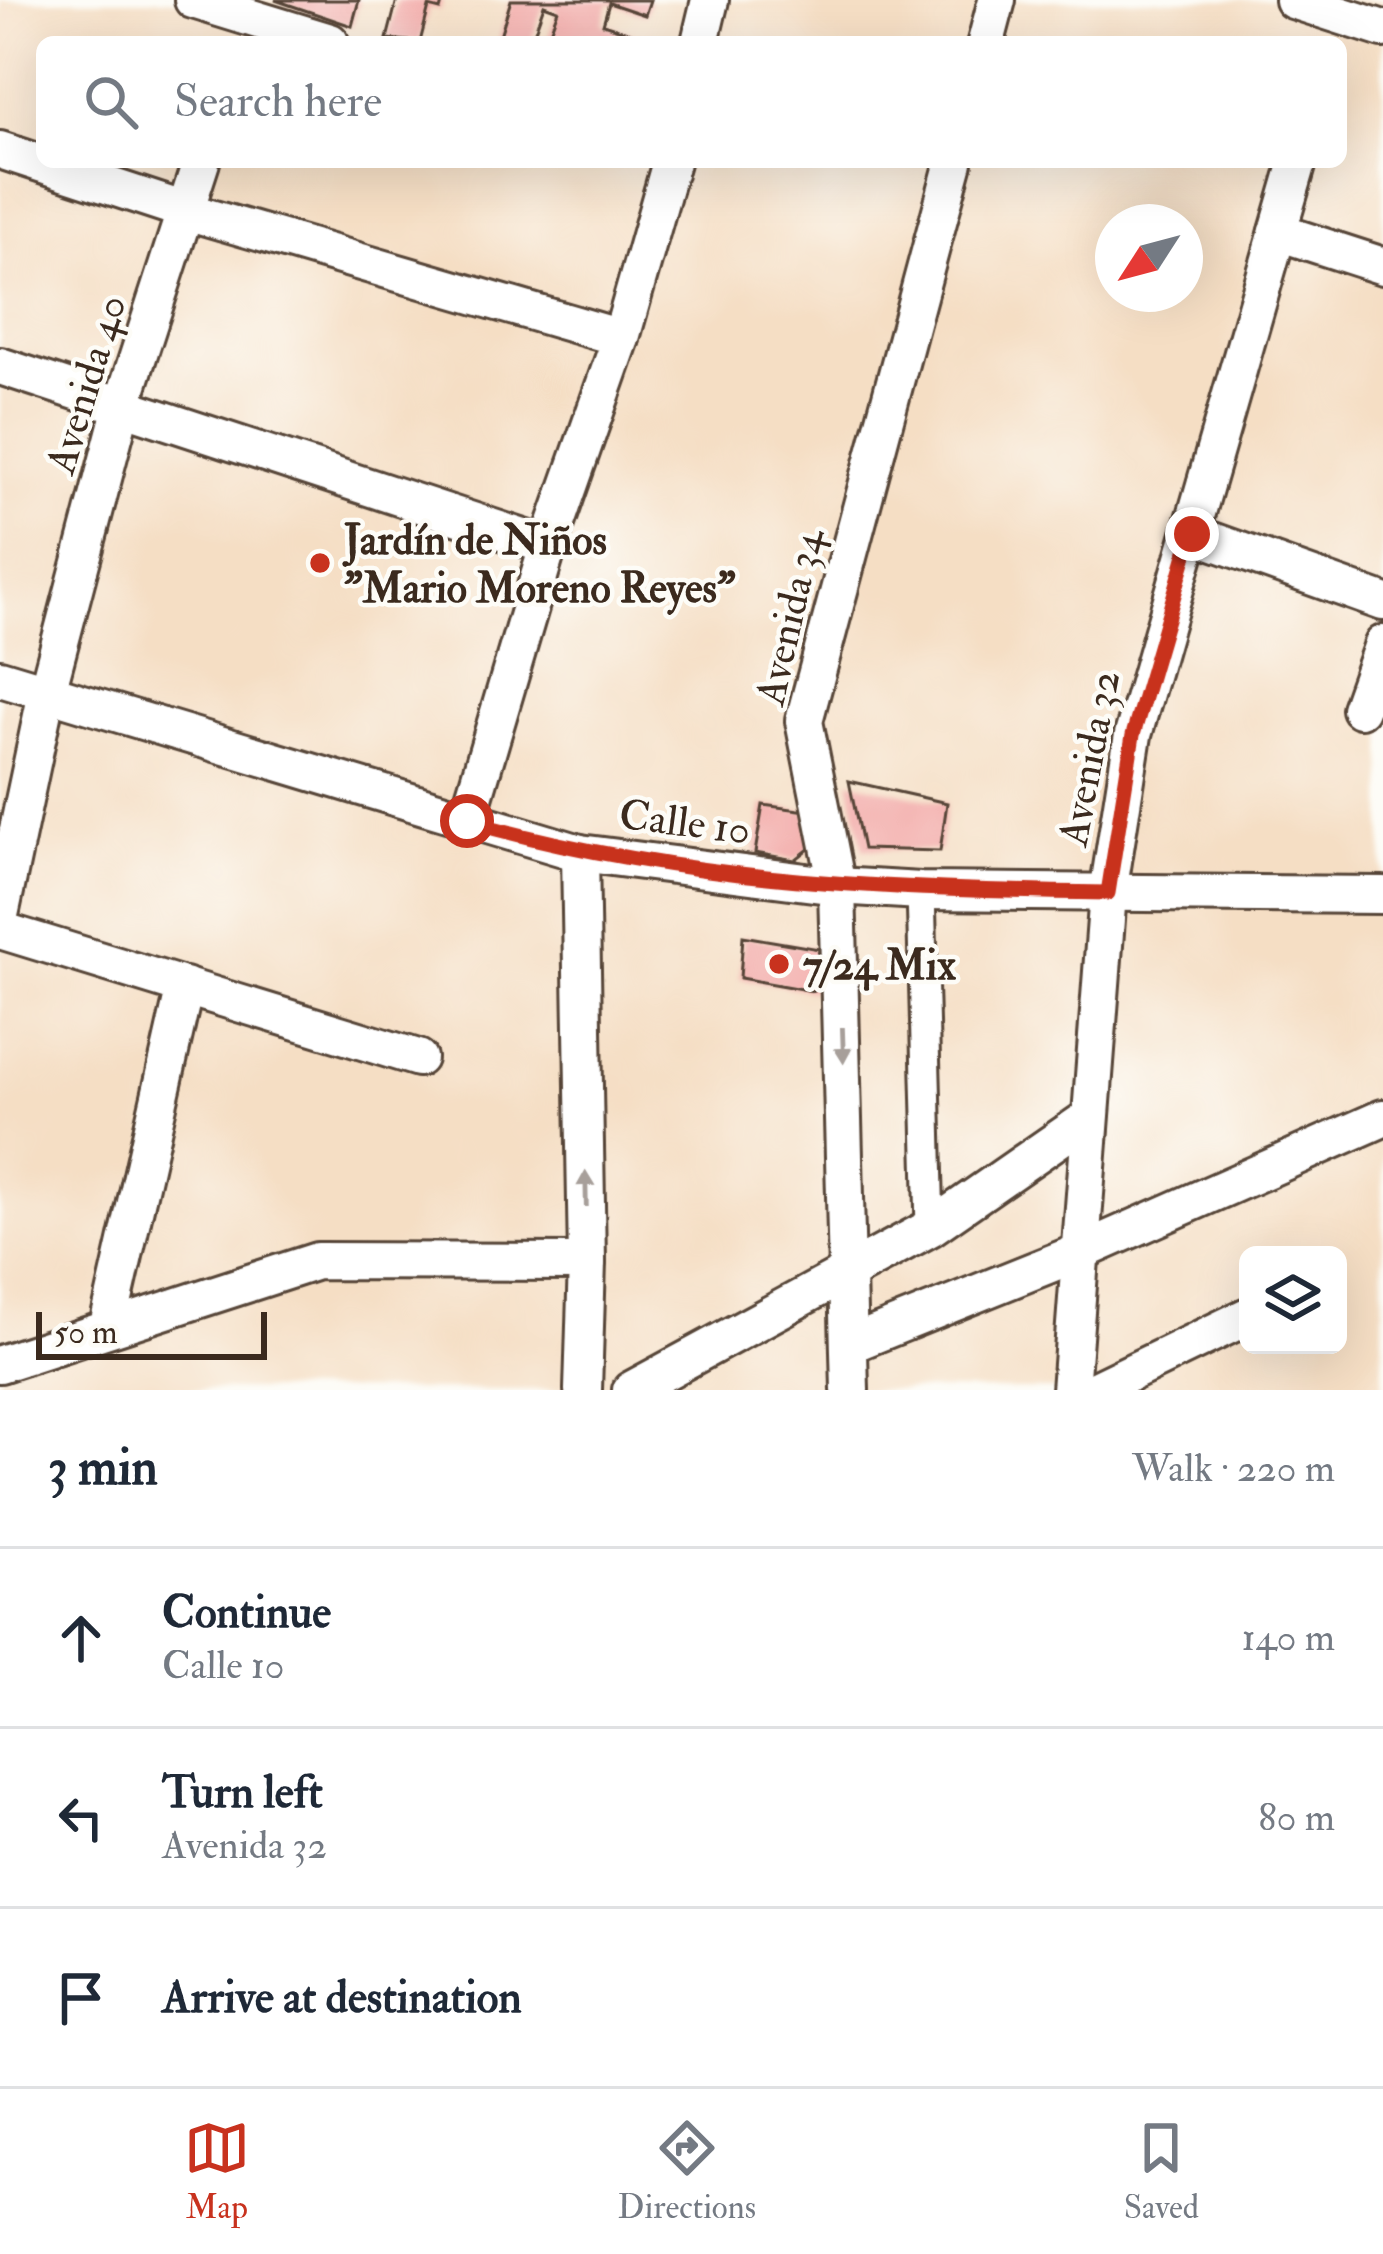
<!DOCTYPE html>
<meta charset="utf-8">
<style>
:root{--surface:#fff;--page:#f2f2f3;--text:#1f2937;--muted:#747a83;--line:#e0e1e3;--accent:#c8321e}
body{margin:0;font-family:"IM FELL Double Pica",serif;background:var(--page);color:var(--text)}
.controls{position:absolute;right:36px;bottom:36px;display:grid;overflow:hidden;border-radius:18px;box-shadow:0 12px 48px #0002}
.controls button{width:108px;height:108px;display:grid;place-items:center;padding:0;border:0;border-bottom:3px solid var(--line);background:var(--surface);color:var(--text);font:60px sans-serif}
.compass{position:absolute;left:1095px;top:204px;width:108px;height:108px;border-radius:50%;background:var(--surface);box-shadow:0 12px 48px #0002;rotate:234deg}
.scale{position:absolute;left:36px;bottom:30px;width:231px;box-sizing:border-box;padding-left:12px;border:6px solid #3b2a1e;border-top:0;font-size:33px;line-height:42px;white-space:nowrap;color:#3b2a1e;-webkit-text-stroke:9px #fdfcf7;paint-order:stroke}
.stop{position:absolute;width:36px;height:36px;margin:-27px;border:9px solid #c8321e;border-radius:50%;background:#fff}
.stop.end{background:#c8321e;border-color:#fff;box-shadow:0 3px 12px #0008}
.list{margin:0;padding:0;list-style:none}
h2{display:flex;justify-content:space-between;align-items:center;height:156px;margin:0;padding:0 48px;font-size:51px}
h2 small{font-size:39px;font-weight:400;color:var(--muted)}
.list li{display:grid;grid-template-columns:78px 1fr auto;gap:36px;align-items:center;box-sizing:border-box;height:180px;padding:0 48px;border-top:3px solid var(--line)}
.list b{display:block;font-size:45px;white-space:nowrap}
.list p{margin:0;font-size:39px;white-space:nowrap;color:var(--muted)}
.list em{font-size:39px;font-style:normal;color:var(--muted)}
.icon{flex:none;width:66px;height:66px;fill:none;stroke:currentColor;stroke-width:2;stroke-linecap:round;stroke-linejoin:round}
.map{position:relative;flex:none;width:1383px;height:1390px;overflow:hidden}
.search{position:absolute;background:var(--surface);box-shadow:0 12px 48px #0002;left:36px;right:36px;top:36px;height:132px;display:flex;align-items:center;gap:30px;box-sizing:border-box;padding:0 42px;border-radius:18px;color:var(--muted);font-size:45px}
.sheet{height:696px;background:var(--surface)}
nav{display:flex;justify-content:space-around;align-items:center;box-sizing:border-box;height:168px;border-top:3px solid var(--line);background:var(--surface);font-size:33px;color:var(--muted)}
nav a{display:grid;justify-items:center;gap:6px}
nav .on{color:var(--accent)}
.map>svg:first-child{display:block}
.building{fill:#f2a4a3}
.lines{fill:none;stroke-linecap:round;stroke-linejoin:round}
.pedestrian-casing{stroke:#574537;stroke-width:33}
.minor-casing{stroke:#574537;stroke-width:42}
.pedestrian{stroke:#fff;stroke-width:27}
.minor{stroke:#fff;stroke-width:36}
.oneway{fill:#a79f9a}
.route{stroke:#c8321e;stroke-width:15}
.poi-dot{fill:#c8321e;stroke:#fdfcf7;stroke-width:4.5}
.labels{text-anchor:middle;stroke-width:9;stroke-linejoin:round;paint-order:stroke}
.street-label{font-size:42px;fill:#3b2a1e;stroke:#fdfcf7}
.poi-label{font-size:42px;font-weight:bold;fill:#3b2a1e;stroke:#fdfcf7;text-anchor:start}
</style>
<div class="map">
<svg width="1383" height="1390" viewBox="0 0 1383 1390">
<rect width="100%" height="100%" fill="#fdfcf7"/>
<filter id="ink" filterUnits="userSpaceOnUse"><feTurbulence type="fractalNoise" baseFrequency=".00833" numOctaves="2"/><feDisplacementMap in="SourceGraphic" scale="24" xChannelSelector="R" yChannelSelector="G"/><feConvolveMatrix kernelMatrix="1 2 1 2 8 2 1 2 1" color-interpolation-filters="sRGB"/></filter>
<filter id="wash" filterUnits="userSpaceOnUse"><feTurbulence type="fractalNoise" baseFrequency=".004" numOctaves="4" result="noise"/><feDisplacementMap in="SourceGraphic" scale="48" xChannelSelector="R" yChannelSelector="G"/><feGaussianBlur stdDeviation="2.7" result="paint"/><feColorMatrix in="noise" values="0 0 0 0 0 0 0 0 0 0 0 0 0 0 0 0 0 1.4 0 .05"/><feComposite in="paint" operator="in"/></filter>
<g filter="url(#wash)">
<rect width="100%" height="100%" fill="#f5dec4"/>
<g id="blocks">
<!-- building -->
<g class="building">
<path d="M 275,0 L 359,0 L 352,26 Z"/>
<path d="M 397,0 L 443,0 L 440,10 L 429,7 L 420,42 L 387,39 Z"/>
<path d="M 511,0 L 650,0 L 645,15 L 609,3 L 603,24 L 658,42 L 546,42 L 558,10 L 544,5 L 531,42 L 498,42 Z"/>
<path d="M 849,781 L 947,803 L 940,851 L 863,849 Z"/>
<path d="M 763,805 L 807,811 L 814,845 L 795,860 L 755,853 Z"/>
<path d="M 743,936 L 819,949 L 813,991 L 740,978 Z"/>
</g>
</g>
</g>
<g filter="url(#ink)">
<use href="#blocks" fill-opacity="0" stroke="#574537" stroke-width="3"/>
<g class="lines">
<!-- pedestrian casing -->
<g class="pedestrian-casing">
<path id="pedestrian" d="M 921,891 L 930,1228"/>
</g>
<!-- minor casing -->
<g class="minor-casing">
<g id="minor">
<path d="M 193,0 L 330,42"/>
<path d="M 1293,0 L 1383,29"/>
<path d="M 700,42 L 710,0"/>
<path d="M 986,42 L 997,0"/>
<path d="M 0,150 L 186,211 L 621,338"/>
<path d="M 1278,232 L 1383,266"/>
<path d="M 0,366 L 548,546"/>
<path d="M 1193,534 L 1383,602"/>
<path d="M 0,678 L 580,853 L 837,886 L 921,891 L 1383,895"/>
<path d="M 1360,709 L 1383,644"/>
<path d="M 467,821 L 548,546 L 621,338 L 671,162"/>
<path d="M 580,853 L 587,1262 L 583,1390"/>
<path d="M 0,915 L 47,692 L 122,406 L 201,162"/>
<path d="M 0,930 L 418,1058"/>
<path d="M 108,1326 L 185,986"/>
<path d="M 851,1344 L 1080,1252 L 1383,1118"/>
<path d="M 0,1364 L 317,1261 L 587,1262"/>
<path d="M 631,1390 L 930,1228 L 1090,1117"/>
<path d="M 850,1390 L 837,886 L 804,721 L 954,162"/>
<path d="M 1070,1390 L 1108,893 L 1133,735 L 1298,162"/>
<path d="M 1095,1390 L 1248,1316"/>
</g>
</g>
<!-- pedestrian -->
<use href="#pedestrian" class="pedestrian"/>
<!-- minor -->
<use href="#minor" class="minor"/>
</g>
<!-- one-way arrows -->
<defs><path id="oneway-solid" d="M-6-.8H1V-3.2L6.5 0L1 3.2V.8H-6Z" transform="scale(3)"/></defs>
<g class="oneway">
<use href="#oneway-solid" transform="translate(843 1045) rotate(88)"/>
<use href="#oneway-solid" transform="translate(586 1189) rotate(-91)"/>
</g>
</g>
<g class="lines" filter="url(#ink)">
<!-- route -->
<path class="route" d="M 467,821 C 682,882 887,890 1108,893 L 1133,735 L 1192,534"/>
</g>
<!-- markers -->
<g class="poi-dot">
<circle cx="320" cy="563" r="12"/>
<circle cx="779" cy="964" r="12"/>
</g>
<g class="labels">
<!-- street labels -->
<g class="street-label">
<text transform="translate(85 384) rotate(-73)" y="15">Avenida 40</text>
<text transform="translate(788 617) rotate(-77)" y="15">Avenida 34</text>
<text transform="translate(1088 758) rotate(-79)" y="15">Avenida 32</text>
<text transform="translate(685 821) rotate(7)" y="15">Calle 10</text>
</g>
<!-- poi labels -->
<g class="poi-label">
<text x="344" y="554">Jardín de Niños<tspan x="344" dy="48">"Mario Moreno Reyes"</tspan></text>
<text x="803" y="979">7/24 Mix</text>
</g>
</g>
</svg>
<div class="controls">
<button><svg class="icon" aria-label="layers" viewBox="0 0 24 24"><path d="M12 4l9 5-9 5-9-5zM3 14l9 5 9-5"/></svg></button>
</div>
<svg class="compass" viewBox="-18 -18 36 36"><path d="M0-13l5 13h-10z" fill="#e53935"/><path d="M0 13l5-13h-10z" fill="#747a83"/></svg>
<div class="scale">50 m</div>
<div class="stop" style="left:467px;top:821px"></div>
<div class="stop end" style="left:1192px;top:534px"></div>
<div class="search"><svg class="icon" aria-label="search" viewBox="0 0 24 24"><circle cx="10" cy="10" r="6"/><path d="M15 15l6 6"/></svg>Search here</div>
</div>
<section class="sheet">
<h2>3 min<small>Walk · 220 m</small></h2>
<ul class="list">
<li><svg class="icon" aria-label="ahead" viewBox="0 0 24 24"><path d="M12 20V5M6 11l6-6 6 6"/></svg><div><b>Continue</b><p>Calle 10</p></div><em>140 m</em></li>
<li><svg class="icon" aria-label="left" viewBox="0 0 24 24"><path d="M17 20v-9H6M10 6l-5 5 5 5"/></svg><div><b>Turn left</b><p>Avenida 32</p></div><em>80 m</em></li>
<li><svg class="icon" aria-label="arrive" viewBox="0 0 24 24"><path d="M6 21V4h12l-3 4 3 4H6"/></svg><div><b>Arrive at destination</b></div></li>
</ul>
</section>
<nav>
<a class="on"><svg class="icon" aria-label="map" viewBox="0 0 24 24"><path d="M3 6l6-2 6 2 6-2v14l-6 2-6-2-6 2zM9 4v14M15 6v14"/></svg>Map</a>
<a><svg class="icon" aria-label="directions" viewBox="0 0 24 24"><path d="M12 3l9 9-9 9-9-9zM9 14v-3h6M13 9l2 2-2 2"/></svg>Directions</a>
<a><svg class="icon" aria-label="saved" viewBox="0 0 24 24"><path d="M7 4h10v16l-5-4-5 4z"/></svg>Saved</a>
</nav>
